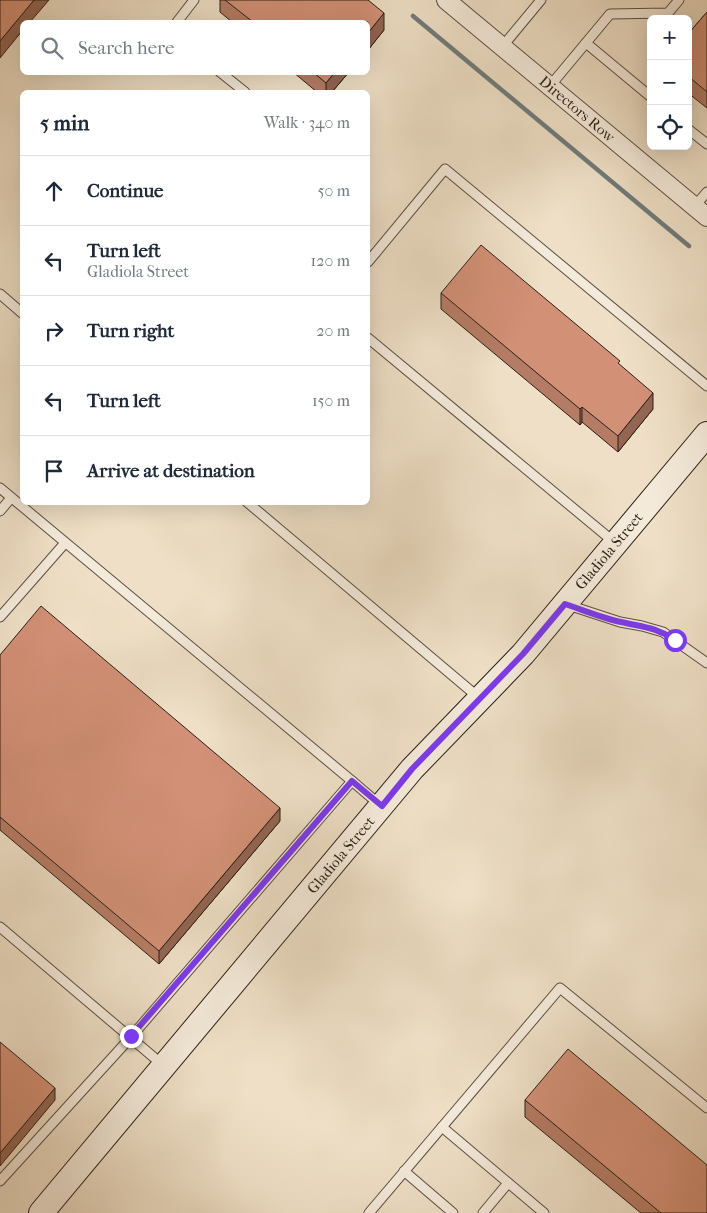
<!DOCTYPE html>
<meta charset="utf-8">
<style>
:root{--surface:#fff;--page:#f2f2f3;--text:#1f2937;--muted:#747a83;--line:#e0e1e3}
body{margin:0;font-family:"IM FELL French Canon",serif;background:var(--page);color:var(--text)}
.controls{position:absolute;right:15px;top:15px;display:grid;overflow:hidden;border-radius:8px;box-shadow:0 5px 20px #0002}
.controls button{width:45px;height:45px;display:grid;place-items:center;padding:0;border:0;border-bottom:1px solid var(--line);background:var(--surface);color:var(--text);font:25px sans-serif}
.stop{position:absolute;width:15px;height:15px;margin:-11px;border:4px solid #7c3aed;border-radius:50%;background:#fff}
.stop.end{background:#7c3aed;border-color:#fff;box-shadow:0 1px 5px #0008}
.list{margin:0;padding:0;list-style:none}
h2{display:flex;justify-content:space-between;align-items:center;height:65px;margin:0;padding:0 20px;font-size:21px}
h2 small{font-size:16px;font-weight:400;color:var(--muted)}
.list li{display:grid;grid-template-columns:32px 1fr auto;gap:15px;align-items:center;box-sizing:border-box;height:70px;padding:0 20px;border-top:1px solid var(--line)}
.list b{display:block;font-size:19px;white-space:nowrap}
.list p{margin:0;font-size:16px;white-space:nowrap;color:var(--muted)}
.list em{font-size:16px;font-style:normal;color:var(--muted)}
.icon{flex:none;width:28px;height:28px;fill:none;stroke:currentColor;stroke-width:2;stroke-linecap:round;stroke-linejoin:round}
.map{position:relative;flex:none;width:707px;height:1213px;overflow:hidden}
.search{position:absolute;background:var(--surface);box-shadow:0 5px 20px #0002;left:20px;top:20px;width:350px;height:55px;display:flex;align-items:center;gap:12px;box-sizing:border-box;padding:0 18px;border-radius:8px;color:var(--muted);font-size:19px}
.panel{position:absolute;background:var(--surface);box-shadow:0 5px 20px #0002;left:20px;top:90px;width:350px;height:415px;border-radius:8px}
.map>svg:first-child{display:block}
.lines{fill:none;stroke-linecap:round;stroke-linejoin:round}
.stream{stroke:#707c7b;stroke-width:4.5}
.lane-casing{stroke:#5c4e42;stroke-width:11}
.street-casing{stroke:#5c4e42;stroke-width:20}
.secondary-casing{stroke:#2c1e16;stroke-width:26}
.lane{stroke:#f4eada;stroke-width:9}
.street{stroke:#f4eada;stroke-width:18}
.secondary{stroke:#f4eada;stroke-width:24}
.wall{fill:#b57c65;stroke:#2c1e16}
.shaded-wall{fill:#936553;stroke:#2c1e16}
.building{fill:#d29076;stroke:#2c1e16}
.route{stroke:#7c3aed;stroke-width:6}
.labels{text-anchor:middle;stroke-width:4;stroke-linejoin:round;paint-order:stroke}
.street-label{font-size:15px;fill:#2c1e16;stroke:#f4eada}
</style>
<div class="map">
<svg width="707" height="1213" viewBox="0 0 707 1213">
<rect width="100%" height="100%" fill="#eedfc6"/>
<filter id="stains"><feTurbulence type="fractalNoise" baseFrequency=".004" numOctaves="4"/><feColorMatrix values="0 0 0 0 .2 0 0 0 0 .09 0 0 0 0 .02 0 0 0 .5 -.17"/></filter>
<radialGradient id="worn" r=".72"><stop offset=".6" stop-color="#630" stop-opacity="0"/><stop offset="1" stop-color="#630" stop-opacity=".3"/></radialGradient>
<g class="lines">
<!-- stream -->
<path class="stream" d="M 413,16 L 689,246"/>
<!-- lane casing -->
<g class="lane-casing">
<g id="lane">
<path d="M 177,22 L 194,0"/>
<path d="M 586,43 L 651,97"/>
<path d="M 502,47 L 541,0"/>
<path d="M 220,72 L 245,92"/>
<path d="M 550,86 L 610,14 L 668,13 L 679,0"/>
<path d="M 688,129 L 707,144"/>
<path d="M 694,207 L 707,192"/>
<path d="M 368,262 L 445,169 L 707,386"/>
<path d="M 0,294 L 22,313"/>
<path d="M 368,338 L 614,542"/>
<path d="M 0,488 L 352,781"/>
<path d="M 247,502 L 478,697"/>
<path d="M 0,511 L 11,498"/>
<path d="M 565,604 L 620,622 L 642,626 L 663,632 L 707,663"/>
<path d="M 0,617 L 65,543"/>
<path d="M 0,927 L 164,1066"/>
<path d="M 442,1127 L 544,1213"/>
<path d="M 404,1171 L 453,1213"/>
<path d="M 0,1181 L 131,1037 L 352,781 L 380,805"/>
<path d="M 369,1213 L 560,988 L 707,1108"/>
<path d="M 483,1213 L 508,1183"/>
</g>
</g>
<!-- street casing -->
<g class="street-casing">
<path id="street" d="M 446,0 L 707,217"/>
</g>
<!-- secondary casing -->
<g class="secondary-casing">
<path id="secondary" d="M 41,1213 L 412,769 L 523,654 L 707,434"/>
</g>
<!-- lane -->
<use href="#lane" class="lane"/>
<!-- street -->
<use href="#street" class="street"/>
<!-- secondary -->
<use href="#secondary" class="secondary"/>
</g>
<!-- wall -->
<g class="wall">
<path d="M 220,0 L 368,0 L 384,30 L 368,50 L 368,22 L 232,22 L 220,12 Z"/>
<path d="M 707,12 L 707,108 L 688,93 L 688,34 Z"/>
<path d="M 293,72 L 349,72 L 332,92 L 317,92 Z"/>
<path d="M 441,293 L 620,366 L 653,409 L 618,452 L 582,422 L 580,425 L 441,309 Z"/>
<path d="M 0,655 L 280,821 L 159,964 L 0,830 Z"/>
<path d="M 525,1100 L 707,1213 L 641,1213 L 525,1117 Z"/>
</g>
<!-- shaded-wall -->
<g class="shaded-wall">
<path d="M 34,0 L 49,0 L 30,22 L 22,22 L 22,31 L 0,58 L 0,41 Z"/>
<path d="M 384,13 L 384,30 L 368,50 L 368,33 Z"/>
<path d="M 335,72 L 349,72 L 332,92 L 326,92 L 326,83 Z"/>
<path d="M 653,393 L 653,409 L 618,452 L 618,436 Z"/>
<path d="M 582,407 L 582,422 L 580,425 L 580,409 Z"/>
<path d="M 280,808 L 280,821 L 159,964 L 159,951 Z"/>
<path d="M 55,1088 L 55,1100 L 0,1166 L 0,1153 Z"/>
</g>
<!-- building -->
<g class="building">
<path d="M 0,0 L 34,0 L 0,41 Z"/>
<path d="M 225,0 L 368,0 L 384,13 L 368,33 L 368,22 L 253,22 Z"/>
<path d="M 707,12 L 707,92 L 688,76 L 688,34 Z"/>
<path d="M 313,72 L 335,72 L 326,83 Z"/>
<path d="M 481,245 L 620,361 L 618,363 L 653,393 L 618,436 L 582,407 L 580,409 L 441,293 Z"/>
<path d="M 41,606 L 280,808 L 159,951 L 0,817 L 0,655 Z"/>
<path d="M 0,1042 L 55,1088 L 0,1153 Z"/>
<path d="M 568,1049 L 707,1165 L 707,1213 L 661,1213 L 525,1100 Z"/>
</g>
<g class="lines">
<!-- route -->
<path class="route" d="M 131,1036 L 352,781 L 382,806 L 412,769 L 523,654 L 565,604 C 583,610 602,618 621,622 C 643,627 656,627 675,640"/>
</g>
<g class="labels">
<!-- street labels -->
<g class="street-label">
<text transform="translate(577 109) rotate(40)" y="5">Directors Row</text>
<text transform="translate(609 551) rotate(-50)" y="5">Gladiola Street</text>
<text transform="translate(341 855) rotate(-50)" y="5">Gladiola Street</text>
</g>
</g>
<rect width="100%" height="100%" filter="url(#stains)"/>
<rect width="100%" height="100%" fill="url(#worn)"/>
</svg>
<div class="controls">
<button>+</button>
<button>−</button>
<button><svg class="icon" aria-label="locate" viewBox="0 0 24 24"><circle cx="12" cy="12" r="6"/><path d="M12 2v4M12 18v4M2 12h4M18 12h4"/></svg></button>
</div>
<div class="stop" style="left:675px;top:640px"></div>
<div class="stop end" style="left:131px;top:1036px"></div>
<div class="search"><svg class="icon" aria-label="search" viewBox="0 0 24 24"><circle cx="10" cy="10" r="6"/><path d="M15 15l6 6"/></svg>Search here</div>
<section class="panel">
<h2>5 min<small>Walk · 340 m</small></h2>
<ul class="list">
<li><svg class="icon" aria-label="ahead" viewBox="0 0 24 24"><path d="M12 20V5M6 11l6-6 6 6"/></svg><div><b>Continue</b></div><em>50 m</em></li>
<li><svg class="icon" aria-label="left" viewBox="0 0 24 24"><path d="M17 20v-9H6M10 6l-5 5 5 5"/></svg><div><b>Turn left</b><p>Gladiola Street</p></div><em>120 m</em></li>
<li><svg class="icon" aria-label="right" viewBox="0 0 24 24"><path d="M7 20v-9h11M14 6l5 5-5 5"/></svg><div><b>Turn right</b></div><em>20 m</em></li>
<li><svg class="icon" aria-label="left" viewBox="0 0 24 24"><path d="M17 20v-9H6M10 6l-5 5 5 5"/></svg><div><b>Turn left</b></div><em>150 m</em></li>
<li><svg class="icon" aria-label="arrive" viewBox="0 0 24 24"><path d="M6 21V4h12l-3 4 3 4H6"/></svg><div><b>Arrive at destination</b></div></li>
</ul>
</section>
</div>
